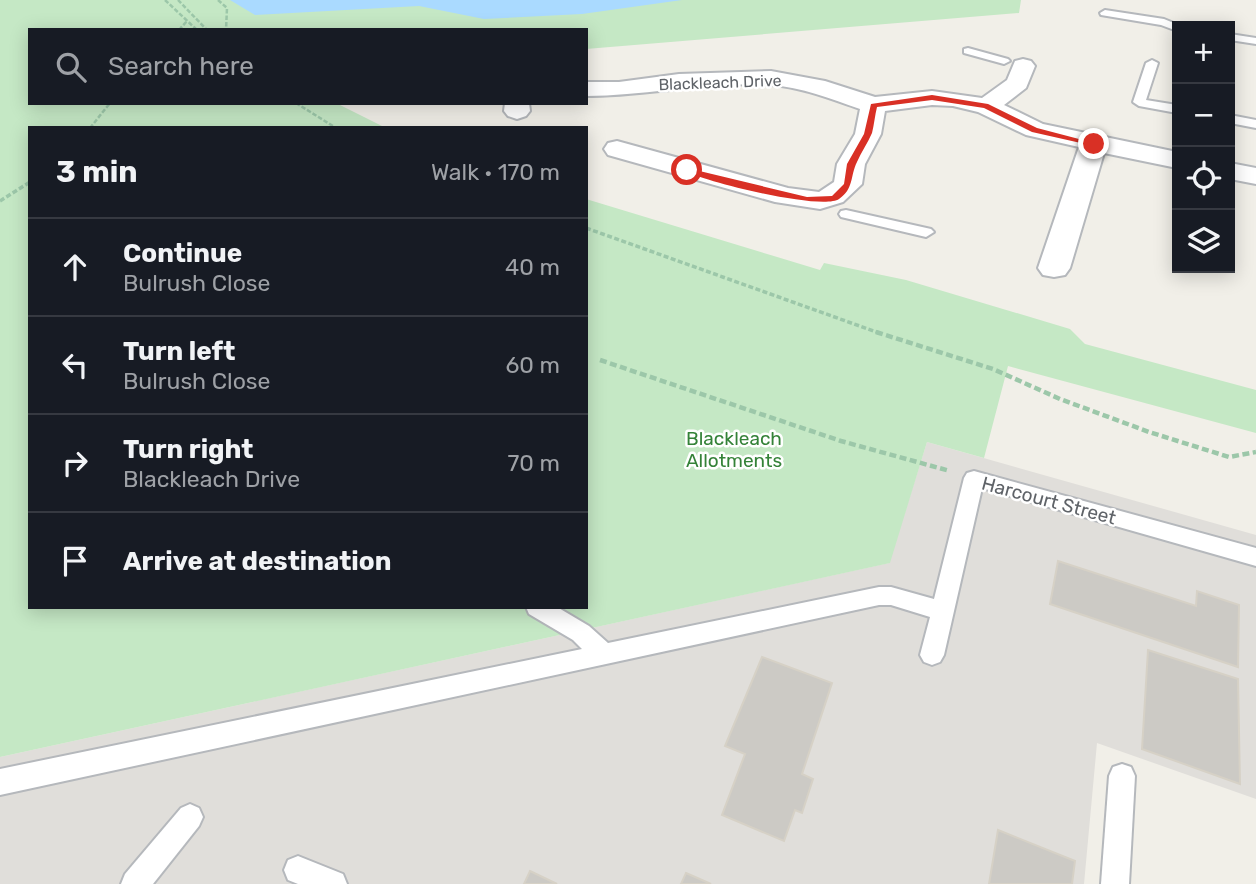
<!DOCTYPE html>
<meta charset="utf-8">
<style>
:root{--surface:#171b24;--page:#242831;--text:#f1f3f6;--muted:#9ea1a6;--line:#363941}
body{margin:0;font-family:Rubik,sans-serif;background:var(--page);color:var(--text)}
.controls{position:absolute;right:21px;top:21px;display:grid;overflow:hidden;border-radius:0px;box-shadow:0 4px 18px #0003}
.controls button{width:63px;height:63px;display:grid;place-items:center;padding:0;border:0;border-bottom:2px solid var(--line);background:var(--surface);color:var(--text);font:35px sans-serif}
.stop{position:absolute;width:21px;height:21px;margin:-16px;border:5px solid #d93025;border-radius:50%;background:#fff}
.stop.end{background:#d93025;border-color:#fff;box-shadow:0 2px 7px #0008}
.list{margin:0;padding:0;list-style:none}
h2{display:flex;justify-content:space-between;align-items:center;height:91px;margin:0;padding:0 28px;font-size:30px}
h2 small{font-size:23px;font-weight:400;color:var(--muted)}
.list li{display:grid;grid-template-columns:46px 1fr auto;gap:21px;align-items:center;box-sizing:border-box;height:98px;padding:0 28px;border-top:2px solid var(--line)}
.list b{display:block;font-size:26px;white-space:nowrap}
.list p{margin:0;font-size:23px;white-space:nowrap;color:var(--muted)}
.list em{font-size:23px;font-style:normal;color:var(--muted)}
.icon{flex:none;width:38px;height:38px;fill:none;stroke:currentColor;stroke-width:2;stroke-linecap:round;stroke-linejoin:round}
.map{position:relative;flex:none;width:1256px;height:884px;overflow:hidden}
.search{position:absolute;background:var(--surface);box-shadow:0 4px 18px #0003;left:28px;top:28px;width:560px;height:77px;display:flex;align-items:center;gap:18px;box-sizing:border-box;padding:0 24px;border-radius:0px;color:var(--muted);font-size:26px}
.panel{position:absolute;background:var(--surface);box-shadow:0 4px 18px #0003;left:28px;top:126px;width:560px;height:483px;border-radius:0px}
.map>svg:first-child{display:block}
.industrial{fill:#e0deda}
.green{fill:#c5e8c5}
.water{fill:#aadaff}
.building{fill:#cccac5;stroke:#d6d1c6;stroke-width:2}
.lines{fill:none;stroke-linecap:round;stroke-linejoin:round}
.service-casing{stroke:#b5b8bc;stroke-width:4}
.minor-casing{stroke:#b5b8bc;stroke-width:4}
.path-far2{stroke:#9cc7a9;stroke-width:2.5;stroke-dasharray:4.5 2;stroke-linecap:butt}
.path-far1{stroke:#9cc7a9;stroke-width:3.5;stroke-dasharray:5 2.5;stroke-linecap:butt}
.path{stroke:#9cc7a9;stroke-width:4.5;stroke-dasharray:7 3.5;stroke-linecap:butt}
.service{fill:#fff;fill-rule:evenodd}
.minor{fill:#fff;fill-rule:evenodd}
.route{fill:#d93025}
.labels{text-anchor:middle;stroke-width:5;stroke-linejoin:round;paint-order:stroke}
.far-street-label{font-size:16px;fill:#5f6368;stroke:#fff}
.park-label{font-size:19px;fill:#348238;stroke:#fff}
.street-label{font-size:19px;fill:#5f6368;stroke:#fff}
</style>
<div class="map">
<svg width="1256" height="884" viewBox="0 0 1256 884">
<rect width="100%" height="100%" fill="#f1efe8"/>
<!-- industrial -->
<path class="industrial" d="M 927,442 L 1256,535 L 1256,799 L 1097,743 L 1084,884 L 0,884 L 0,757 L 889,563 Z"/>
<!-- green -->
<path class="green" d="M 0,0 L 1021,0 L 1019,13 L 586,49 L 586,30 L 30,30 L 30,103 L 336,103 L 386,128 L 30,128 L 30,607 L 586,607 L 586,199 L 820,270 L 824,263 L 906,280 L 1070,329 L 1085,344 L 1256,390 L 1256,433 L 1008,366 L 984,458 L 927,442 L 890,563 L 0,757 Z"/>
<!-- water -->
<path class="water" d="M 230,0 L 682,0 L 582,14 L 484,19 L 419,6 L 255,15 Z"/>
<!-- building -->
<g class="building">
<path d="M 1058,561 L 1196,606 L 1197,591 L 1239,605 L 1238,667 L 1050,604 Z"/>
<path d="M 1148,650 L 1238,679 L 1240,784 L 1142,749 Z"/>
<path d="M 762,657 L 832,683 L 802,774 L 813,779 L 802,813 L 795,810 L 784,841 L 722,815 L 745,754 L 725,746 Z"/>
<path d="M 998,830 L 1075,861 L 1072,884 L 989,884 Z"/>
<path d="M 530,871 L 557,884 L 524,884 Z"/>
<path d="M 686,873 L 711,884 L 681,884 Z"/>
</g>
<g class="lines">
<!-- service casing -->
<g class="service-casing">
<g id="service">
<path d="M 1105,10 L 1164,19 L 1181,26 L 1177,26 L 1177,31 L 1161,25 L 1101,15 L 1100,13 Z"/>
<path d="M 1230,34 L 1256,38 L 1256,44 L 1230,40 Z"/>
<path d="M 968,48 L 1008,59 L 1010,61 L 1004,64 L 964,53 L 964,49 Z"/>
<path d="M 1152,60 L 1158,63 L 1146,100 L 1177,105 L 1177,113 L 1139,106 L 1133,102 L 1146,63 Z"/>
<path d="M 1230,115 L 1256,120 L 1256,128 L 1230,123 Z"/>
<path d="M 846,210 L 931,229 L 934,232 L 926,237 L 841,217 L 839,214 L 841,211 Z"/>
<path d="M 974,471 L 1256,548 L 1256,566 L 982,488 L 944,655 L 940,662 L 932,665 L 924,662 L 920,655 L 930,617 L 891,605 L 879,605 L 0,795 L 0,769 L 582,649 L 573,640 L 529,614 L 526,607 L 557,607 L 589,626 L 608,643 L 879,587 L 891,587 L 934,599 L 964,478 L 967,473 Z"/>
<path d="M 1122,764 L 1131,767 L 1135,776 L 1129,884 L 1101,884 L 1109,776 L 1113,767 Z"/>
<path d="M 190,804 L 199,808 L 203,817 L 199,826 L 153,884 L 121,884 L 125,874 L 181,808 Z"/>
<path d="M 298,856 L 343,874 L 347,884 L 298,884 L 288,880 L 284,870 L 288,860 Z"/>
</g>
</g>
<!-- minor casing -->
<g class="minor-casing">
<g id="minor">
<path d="M 1023,59 L 1031,61 L 1035,66 L 1026,88 L 1004,105 L 1043,124 L 1177,152 L 1177,168 L 1104,153 L 1070,268 L 1065,275 L 1054,277 L 1043,275 L 1038,268 L 1079,147 L 1026,135 L 978,112 L 953,106 L 932,105 L 885,111 L 881,134 L 865,164 L 862,184 L 843,202 L 820,209 L 775,202 L 608,155 L 604,149 L 608,143 L 617,141 L 788,188 L 819,192 L 834,182 L 837,164 L 855,134 L 860,109 C 831,99 801,87 771,85 C 709,81 648,96 586,96 L 586,82 L 619,82 L 679,74 L 771,71 L 825,81 L 875,97 L 932,91 L 982,98 L 1007,80 L 1015,61 Z"/>
<path d="M 505,103 L 529,103 L 530,111 L 526,116 L 517,119 L 508,116 L 504,111 Z"/>
<path d="M 1230,163 L 1256,168 L 1256,184 L 1230,179 Z"/>
</g>
</g>
<!-- path-far2 -->
<g class="path-far2">
<path d="M 165,0 L 197,30"/>
<path d="M 178,0 L 207,30"/>
<path d="M 218,0 L 227,8 L 226,30"/>
<path d="M 179,30 L 187,21"/>
<path d="M 296,103 L 336,128"/>
<path d="M 90,128 L 110,103"/>
</g>
<!-- path-far1 -->
<g class="path-far1">
<path d="M 0,201 L 30,182"/>
<path d="M 586,228 L 882,334"/>
</g>
<!-- path -->
<g class="path">
<path d="M 876,332 L 993,369 L 1060,399 L 1149,432 L 1229,457 L 1256,452"/>
<path d="M 600,360 L 841,441 L 950,471"/>
</g>
<!-- service -->
<use href="#service" class="service"/>
<!-- minor -->
<use href="#minor" class="minor"/>
</g>
<!-- route -->
<path class="route" d="M 932,95 L 988,104 L 1037,128 L 1098,144 L 1094,146 L 1032,132 L 984,108 L 932,100 L 877,107 C 875,115 874,125 872,133 C 868,143 861,152 857,162 C 850,176 854,189 839,199 C 822,211 701,181 683,170 L 687,168 L 807,197 L 832,196 L 844,184 L 847,164 L 864,134 L 871,104 Z"/>
<g class="labels">
<!-- far-street labels -->
<g class="far-street-label">
<text transform="translate(720 82) rotate(-2)" y="6">Blackleach Drive</text>
</g>
<!-- park labels -->
<g class="park-label">
<text x="734" y="445">Blackleach<tspan x="734" dy="22">Allotments</tspan></text>
</g>
<!-- street labels -->
<g class="street-label">
<text transform="translate(1049 500) rotate(15)" y="7">Harcourt Street</text>
</g>
</g>
</svg>
<div class="controls">
<button>+</button>
<button>−</button>
<button><svg class="icon" aria-label="locate" viewBox="0 0 24 24"><circle cx="12" cy="12" r="6"/><path d="M12 2v4M12 18v4M2 12h4M18 12h4"/></svg></button>
<button><svg class="icon" aria-label="layers" viewBox="0 0 24 24"><path d="M12 4l9 5-9 5-9-5zM3 14l9 5 9-5"/></svg></button>
</div>
<div class="stop" style="left:687px;top:170px"></div>
<div class="stop end" style="left:1094px;top:144px"></div>
<div class="search"><svg class="icon" aria-label="search" viewBox="0 0 24 24"><circle cx="10" cy="10" r="6"/><path d="M15 15l6 6"/></svg>Search here</div>
<section class="panel">
<h2>3 min<small>Walk · 170 m</small></h2>
<ul class="list">
<li><svg class="icon" aria-label="ahead" viewBox="0 0 24 24"><path d="M12 20V5M6 11l6-6 6 6"/></svg><div><b>Continue</b><p>Bulrush Close</p></div><em>40 m</em></li>
<li><svg class="icon" aria-label="left" viewBox="0 0 24 24"><path d="M17 20v-9H6M10 6l-5 5 5 5"/></svg><div><b>Turn left</b><p>Bulrush Close</p></div><em>60 m</em></li>
<li><svg class="icon" aria-label="right" viewBox="0 0 24 24"><path d="M7 20v-9h11M14 6l5 5-5 5"/></svg><div><b>Turn right</b><p>Blackleach Drive</p></div><em>70 m</em></li>
<li><svg class="icon" aria-label="arrive" viewBox="0 0 24 24"><path d="M6 21V4h12l-3 4 3 4H6"/></svg><div><b>Arrive at destination</b></div></li>
</ul>
</section>
</div>
